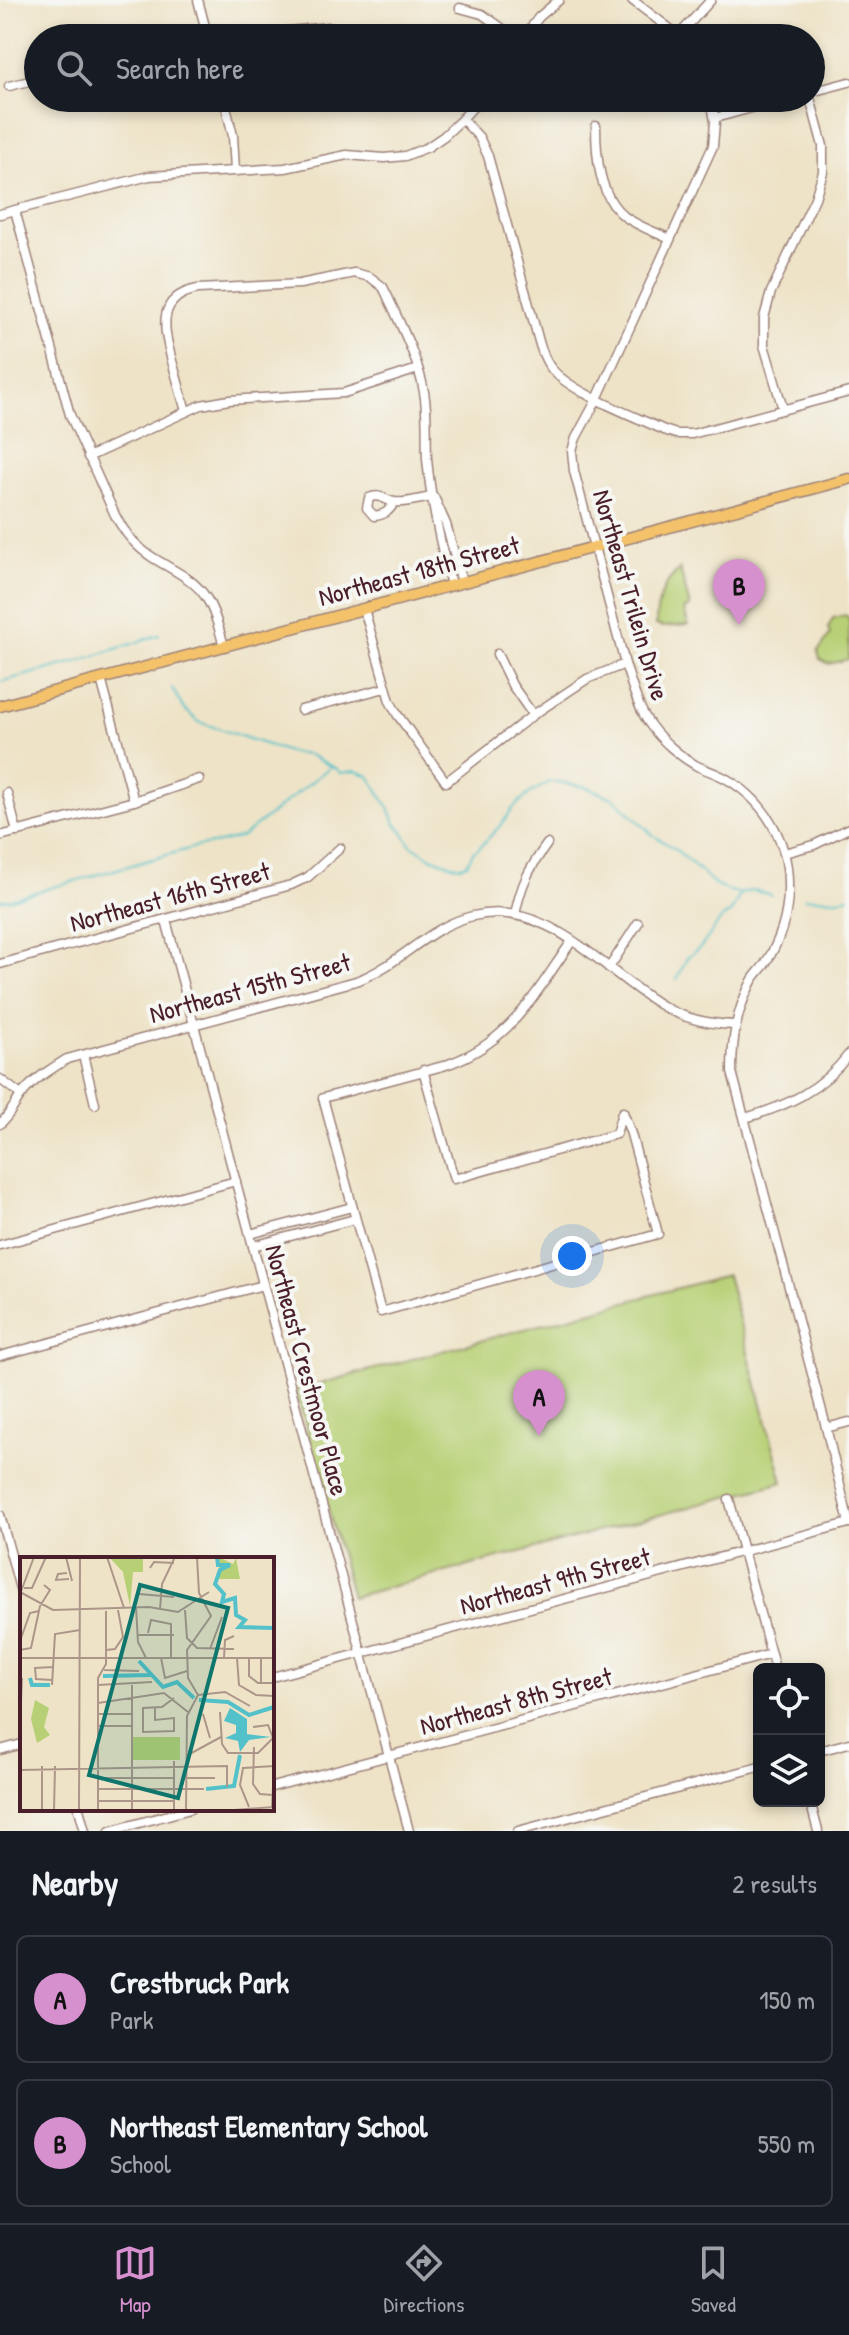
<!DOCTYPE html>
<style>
:root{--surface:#171b24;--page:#242831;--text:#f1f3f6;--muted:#9ea1a6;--line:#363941;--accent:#d690ce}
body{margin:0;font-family:"Patrick Hand",sans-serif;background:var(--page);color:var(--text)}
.controls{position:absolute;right:24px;bottom:24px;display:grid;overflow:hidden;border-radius:12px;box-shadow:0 4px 12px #0003}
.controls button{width:72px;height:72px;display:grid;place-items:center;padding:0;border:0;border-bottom:2px solid var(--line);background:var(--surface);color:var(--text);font:40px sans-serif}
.you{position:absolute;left:572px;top:1256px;width:28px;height:28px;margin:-20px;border:6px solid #fff;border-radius:50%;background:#1a73e8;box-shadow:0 0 0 12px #1a73e833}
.badge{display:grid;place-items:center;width:52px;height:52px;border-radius:50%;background:var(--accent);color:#111;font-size:26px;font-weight:700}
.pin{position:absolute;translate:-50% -66px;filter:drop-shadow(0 2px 4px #0008)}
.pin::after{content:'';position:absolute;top:42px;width:28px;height:24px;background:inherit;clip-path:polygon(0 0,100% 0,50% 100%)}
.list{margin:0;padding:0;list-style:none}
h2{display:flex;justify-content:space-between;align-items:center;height:104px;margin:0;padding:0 32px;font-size:34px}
h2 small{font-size:26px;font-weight:400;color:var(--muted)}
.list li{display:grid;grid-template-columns:52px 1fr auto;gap:24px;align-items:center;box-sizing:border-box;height:128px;margin:0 16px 16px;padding:0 16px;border:2px solid var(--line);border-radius:12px}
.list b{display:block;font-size:30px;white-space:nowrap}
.list p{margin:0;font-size:26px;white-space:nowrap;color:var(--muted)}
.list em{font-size:26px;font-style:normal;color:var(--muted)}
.icon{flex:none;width:44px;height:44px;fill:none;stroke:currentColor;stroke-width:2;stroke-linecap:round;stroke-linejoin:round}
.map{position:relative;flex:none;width:849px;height:1831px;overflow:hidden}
.search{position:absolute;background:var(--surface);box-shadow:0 4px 12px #0003;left:24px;right:24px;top:24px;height:88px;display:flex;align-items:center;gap:20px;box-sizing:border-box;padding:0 28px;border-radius:44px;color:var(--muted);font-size:30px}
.sheet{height:392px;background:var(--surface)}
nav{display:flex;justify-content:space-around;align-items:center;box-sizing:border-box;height:112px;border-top:2px solid var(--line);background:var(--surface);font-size:22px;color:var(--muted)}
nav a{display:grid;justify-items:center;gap:4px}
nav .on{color:var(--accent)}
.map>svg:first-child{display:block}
.green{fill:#b7d075;stroke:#807850;stroke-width:2}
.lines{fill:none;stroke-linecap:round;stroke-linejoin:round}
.stream{stroke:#53c1c9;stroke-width:2}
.minor-casing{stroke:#9c8179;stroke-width:11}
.major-casing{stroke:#9c8179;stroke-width:13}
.minor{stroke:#fff;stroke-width:8}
.major{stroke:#f3c26a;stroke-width:10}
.labels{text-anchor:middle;stroke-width:8;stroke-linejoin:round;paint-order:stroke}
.street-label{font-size:26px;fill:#4a1f2b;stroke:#f6f6f2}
.inset-river{fill:none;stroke:#53c1c9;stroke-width:4}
.inset-road{fill:none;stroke:#ac9589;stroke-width:2}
.view{fill:#0f766e;fill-opacity:0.15;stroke:#0f766e;stroke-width:4}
.inset-edge{fill:none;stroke:#4a1f2b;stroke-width:4}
</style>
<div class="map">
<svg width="849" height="1831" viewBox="0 0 849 1831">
<rect width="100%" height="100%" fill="#f6f6f2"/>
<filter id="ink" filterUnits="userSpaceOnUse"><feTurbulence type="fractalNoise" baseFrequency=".0125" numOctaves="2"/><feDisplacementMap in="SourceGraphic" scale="16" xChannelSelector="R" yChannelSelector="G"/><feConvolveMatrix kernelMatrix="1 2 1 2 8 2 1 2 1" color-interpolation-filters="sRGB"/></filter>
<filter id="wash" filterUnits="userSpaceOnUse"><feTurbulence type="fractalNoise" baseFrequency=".006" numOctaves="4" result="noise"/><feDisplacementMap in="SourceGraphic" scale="32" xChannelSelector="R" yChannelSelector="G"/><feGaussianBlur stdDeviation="1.8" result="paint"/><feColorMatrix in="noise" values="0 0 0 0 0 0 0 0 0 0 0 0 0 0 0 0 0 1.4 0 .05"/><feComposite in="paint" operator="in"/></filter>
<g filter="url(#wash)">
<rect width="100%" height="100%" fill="#eee3c7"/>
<!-- green -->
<g class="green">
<path d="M 680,569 L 690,607 L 684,609 L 688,625 L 663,627 L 656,625 C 656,604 663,582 680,569 Z"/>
<path d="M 845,615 L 849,618 L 849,659 L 829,664 L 820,659 L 818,652 L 830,634 L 828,628 L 833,618 Z"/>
<path d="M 727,1275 L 783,1482 L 352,1597 L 296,1390 Z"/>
</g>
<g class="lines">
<!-- stream -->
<g class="stream">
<path d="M 0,682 L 76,662 L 159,635"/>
<path d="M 172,688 L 183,708 L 199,722 L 291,753 L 309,755 L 337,769 L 340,773 L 356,771 L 369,776 L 390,810 L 395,823 L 402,830 L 410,844 L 428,856 L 452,865 L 461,866 L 467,864 L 473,852 L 478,849 L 501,825 L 514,807 L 529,794 L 549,782 L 559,782 L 586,787 L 615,799 L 653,835 L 675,849 L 718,887 L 740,894 L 753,890 L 771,895"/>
<path d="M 804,898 L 838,899 L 849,897"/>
<path d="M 0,900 L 11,899 L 199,846 L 219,843 L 242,837 L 330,767"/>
<path d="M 677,979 L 687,958 L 701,947 L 721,919 L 731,912 L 740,895"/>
</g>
</g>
</g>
<g filter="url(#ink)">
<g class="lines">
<!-- minor casing -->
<g class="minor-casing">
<g id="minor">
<path d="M 198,0 L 208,38"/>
<path d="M 632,0 L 682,38"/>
<path d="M 460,8 L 482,14 L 516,38"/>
<path d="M 679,35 L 711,0"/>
<path d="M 244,38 L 278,32 L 328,27"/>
<path d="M 523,38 L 539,17 L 559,0"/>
<path d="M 9,86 L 38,79"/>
<path d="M 811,92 L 849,82"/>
<path d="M 224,98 L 233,136 L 235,170"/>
<path d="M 711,98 L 715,122 L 713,146 L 597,399 L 576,438 L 572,451 L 574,471 L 625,664 C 632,685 638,709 651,726 C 662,741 681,757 697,766 C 706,770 716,773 725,778 C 763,799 788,839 788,883 C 789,911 781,940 765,964 C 761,970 754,976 751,983 C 736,1012 732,1040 732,1072 L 824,1419 L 849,1523"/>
<path d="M 715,118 L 788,98"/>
<path d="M 462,119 L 479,137 L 488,156 L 540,345 C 543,353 545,361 551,368 C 569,392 635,416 664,430 L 676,434 L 692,434 L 849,392"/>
<path d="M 596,126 C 596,156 599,196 624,216 C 637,226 655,232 670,239"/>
<path d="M 15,210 L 70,415 L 115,515 C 124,532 136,547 152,557 C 172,570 194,578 207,599 C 216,613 219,630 224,646"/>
<path d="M 0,214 L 149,176 L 285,168 L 347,155 L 384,158 L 405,156 L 428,147 L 444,136 L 462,119 L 481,98"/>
<path d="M 783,409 L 764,345 L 764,318 L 771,292 L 815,198 L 823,172 L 823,146 L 810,98"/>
<path d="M 186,411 C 181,394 177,378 172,361 C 164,330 155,297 198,289 L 300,284 L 354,273 L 370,277 L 383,287 L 387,295 C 401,326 418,358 424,392 C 428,414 426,437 427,459 C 431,503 440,543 451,585"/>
<path d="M 88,457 L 201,405 L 229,400 L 344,393 L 418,369"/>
<path d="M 434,497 L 446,524 L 462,582"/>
<path d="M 394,503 C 389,511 385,515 374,516 L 367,508 L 369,498 C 381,493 383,500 394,502 C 405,504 422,498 433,497"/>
<path d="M 364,609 L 390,701 L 397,714 L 446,782 L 533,715 L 587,679 L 625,664"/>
<path d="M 497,654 L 512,685 L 533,715"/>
<path d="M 101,679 L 134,801"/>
<path d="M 301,710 L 385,688"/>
<path d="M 7,793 L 17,832"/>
<path d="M 0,836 L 134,801 L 199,779"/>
<path d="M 784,853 L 814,845 L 849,828"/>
<path d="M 515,915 C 521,884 529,869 547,844"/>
<path d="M 166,920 L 409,1831"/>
<path d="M 572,941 C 534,995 510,1044 443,1066 L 323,1098 L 381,1312 L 658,1234 L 631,1134 L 623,1112"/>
<path d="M 0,964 L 291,885 L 308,877 L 340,848"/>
<path d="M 609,968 L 638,923"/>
<path d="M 83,1055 L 95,1104"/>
<path d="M 423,1070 L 454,1179 L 616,1134 L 622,1113"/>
<path d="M 0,1079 L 21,1095"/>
<path d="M 745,1118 C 787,1106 822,1090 849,1054"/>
<path d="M 0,1124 C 9,1116 13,1107 20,1097 C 31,1081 51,1069 67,1059 L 356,981 C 399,966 428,926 473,916 C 550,898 604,973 664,1007 C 685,1019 710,1024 734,1025"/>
<path d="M 250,1234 L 352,1207"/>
<path d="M 0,1245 L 236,1181"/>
<path d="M 253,1246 L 355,1219"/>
<path d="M 0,1356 L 263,1285"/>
<path d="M 826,1428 L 849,1422"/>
<path d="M 729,1499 L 775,1669"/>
<path d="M 0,1515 L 22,1596"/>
<path d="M 272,1677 L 849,1523"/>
<path d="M 0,1750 L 22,1744"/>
<path d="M 819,1751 L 849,1743"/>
<path d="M 272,1787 L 771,1654"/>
<path d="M 810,1801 L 818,1831"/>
<path d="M 79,1809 L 85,1831"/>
<path d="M 110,1831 L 190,1809"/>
<path d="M 518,1831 L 759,1767"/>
</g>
</g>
<!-- major casing -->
<g class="major-casing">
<path id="major" d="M 0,706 L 849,479"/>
</g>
<!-- minor -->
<use href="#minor" class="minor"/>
<!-- major -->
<use href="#major" class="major"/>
</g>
</g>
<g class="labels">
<!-- street labels -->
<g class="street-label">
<text transform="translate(419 571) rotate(-15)" y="9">Northeast 18th Street</text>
<text transform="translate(631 595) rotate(74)" y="9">Northeast Trilein Drive</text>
<text transform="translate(170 897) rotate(-15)" y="9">Northeast 16th Street</text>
<text transform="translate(250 988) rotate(-15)" y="9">Northeast 15th Street</text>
<text transform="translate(307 1370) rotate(75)" y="9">Northeast Crestmoor Place</text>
<text transform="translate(555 1581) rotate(-15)" y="9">Northeast 9th Street</text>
<text transform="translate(516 1701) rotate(-15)" y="9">Northeast 8th Street</text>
</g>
</g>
<!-- overview -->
<g transform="translate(20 1557)">
<rect width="254" height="254" fill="#eee3c7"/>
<path d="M 89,0 L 123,0 L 123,15 L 113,15 L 110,49 L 103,15 ZM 199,0 L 213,7 L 216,1 L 220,22 L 199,22 ZM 15,143 L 29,151 L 24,170 L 30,178 L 17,186 L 11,162 ZM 112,180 L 160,180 L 160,203 L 112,203 Z" fill="#b7d075"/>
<path d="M 210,151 L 227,162 L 227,177 L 251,180 L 229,183 L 220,195 L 218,184 L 205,181 L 216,176 L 216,168 L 204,164 Z" fill="#53c1c9"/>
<path class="inset-river" d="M 197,0 L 198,8 L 210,8 L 200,13 L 195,27 L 204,37 L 202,45 L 215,41 L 216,58 L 225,63 L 219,70 L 254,71M 119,104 L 143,130 L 157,125 L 174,141M 83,119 L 131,118M 10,121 L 12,128 L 30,128M 179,143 L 208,145 L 229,158 L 254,150M 186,232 L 214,229 L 220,198"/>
<path class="inset-road" d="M 46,0 L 52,24M 87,0 L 104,51M 130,11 L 134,5 L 154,6M 47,16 L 38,17 L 36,23 L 49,22M 4,31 L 12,31 L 26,0M 0,35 L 33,53 L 129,50 L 158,55 L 189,35M 0,37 L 14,0M 119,37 L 154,40M 20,49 L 30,33 L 24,28M 116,50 L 118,85 L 126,101M 140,52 L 142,27 L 155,0M 165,53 L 167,81 L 177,91 L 214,92M 128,76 L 131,63 L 151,67 L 151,101M 117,78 L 154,78M 0,84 L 10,56 L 19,54M 190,92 L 202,60M 0,93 L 11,91 L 20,49M 86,93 L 95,92 L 103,80 L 98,53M 0,101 L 34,101M 34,101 L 254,101M 141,101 L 145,121 L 167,114M 204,101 L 205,83 L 214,79M 217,101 L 219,128 L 236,138 L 254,139M 229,101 L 229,119 L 238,126 L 254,126 L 254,110M 84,113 L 119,114M 32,123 L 16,122 L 15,111 L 33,110M 241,126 L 241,101M 32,128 L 35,77 L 60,73M 78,128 L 132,125M 178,138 L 205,135 L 230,149M 78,146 L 144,136 L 168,155M 135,151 L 135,163 L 154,161 L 154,174 L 123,175 L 123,151 L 142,150 L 154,141M 200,155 L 202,187 L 208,196 L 238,196 L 253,181M 78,157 L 112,157M 183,157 L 190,181M 0,169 L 2,121M 78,169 L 112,169M 233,170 L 248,168 L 253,181M 234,190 L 233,227 L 240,237 L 253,238M 166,199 L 201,180M 0,213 L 207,209 L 207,230M 78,221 L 154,221M 166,221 L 195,221M 78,232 L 184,232M 78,244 L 154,244M 229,250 L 220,228 L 223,211 L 254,209M 252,250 L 254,209M 22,254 L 22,209M 34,254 L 35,209M 59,254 L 60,0M 78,254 L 78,121 L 86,107 L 86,54M 112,254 L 112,128M 154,254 L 154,204M 166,254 L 167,159 L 178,138 L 168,121 L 167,93 L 191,59 L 179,36 L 177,0M 201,254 L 254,250"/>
<path class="view" d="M 120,28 L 208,51 L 158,241 L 69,218 Z"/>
<rect width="254" height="254" class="inset-edge"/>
</g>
</svg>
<div class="controls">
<button><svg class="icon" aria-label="locate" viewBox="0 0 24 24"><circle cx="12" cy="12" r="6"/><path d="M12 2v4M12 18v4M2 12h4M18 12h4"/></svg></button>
<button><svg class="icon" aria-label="layers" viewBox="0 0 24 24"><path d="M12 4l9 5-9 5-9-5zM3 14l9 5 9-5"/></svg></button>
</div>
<div class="you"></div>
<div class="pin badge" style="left:539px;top:1436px">A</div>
<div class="pin badge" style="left:739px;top:625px">B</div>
<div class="search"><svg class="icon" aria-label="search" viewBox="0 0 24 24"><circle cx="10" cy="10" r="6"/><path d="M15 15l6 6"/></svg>Search here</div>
</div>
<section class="sheet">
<h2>Nearby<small>2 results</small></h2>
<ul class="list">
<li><span class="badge">A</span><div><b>Crestbruck Park</b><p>Park</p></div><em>150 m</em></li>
<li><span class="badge">B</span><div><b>Northeast Elementary School</b><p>School</p></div><em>550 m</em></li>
</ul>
</section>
<nav>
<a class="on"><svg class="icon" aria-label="map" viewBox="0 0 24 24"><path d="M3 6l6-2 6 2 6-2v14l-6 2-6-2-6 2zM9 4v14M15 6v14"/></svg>Map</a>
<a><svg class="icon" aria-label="directions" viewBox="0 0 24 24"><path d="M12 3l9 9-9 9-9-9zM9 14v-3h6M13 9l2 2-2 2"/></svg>Directions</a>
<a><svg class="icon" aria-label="saved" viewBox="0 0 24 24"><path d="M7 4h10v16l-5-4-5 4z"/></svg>Saved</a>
</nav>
